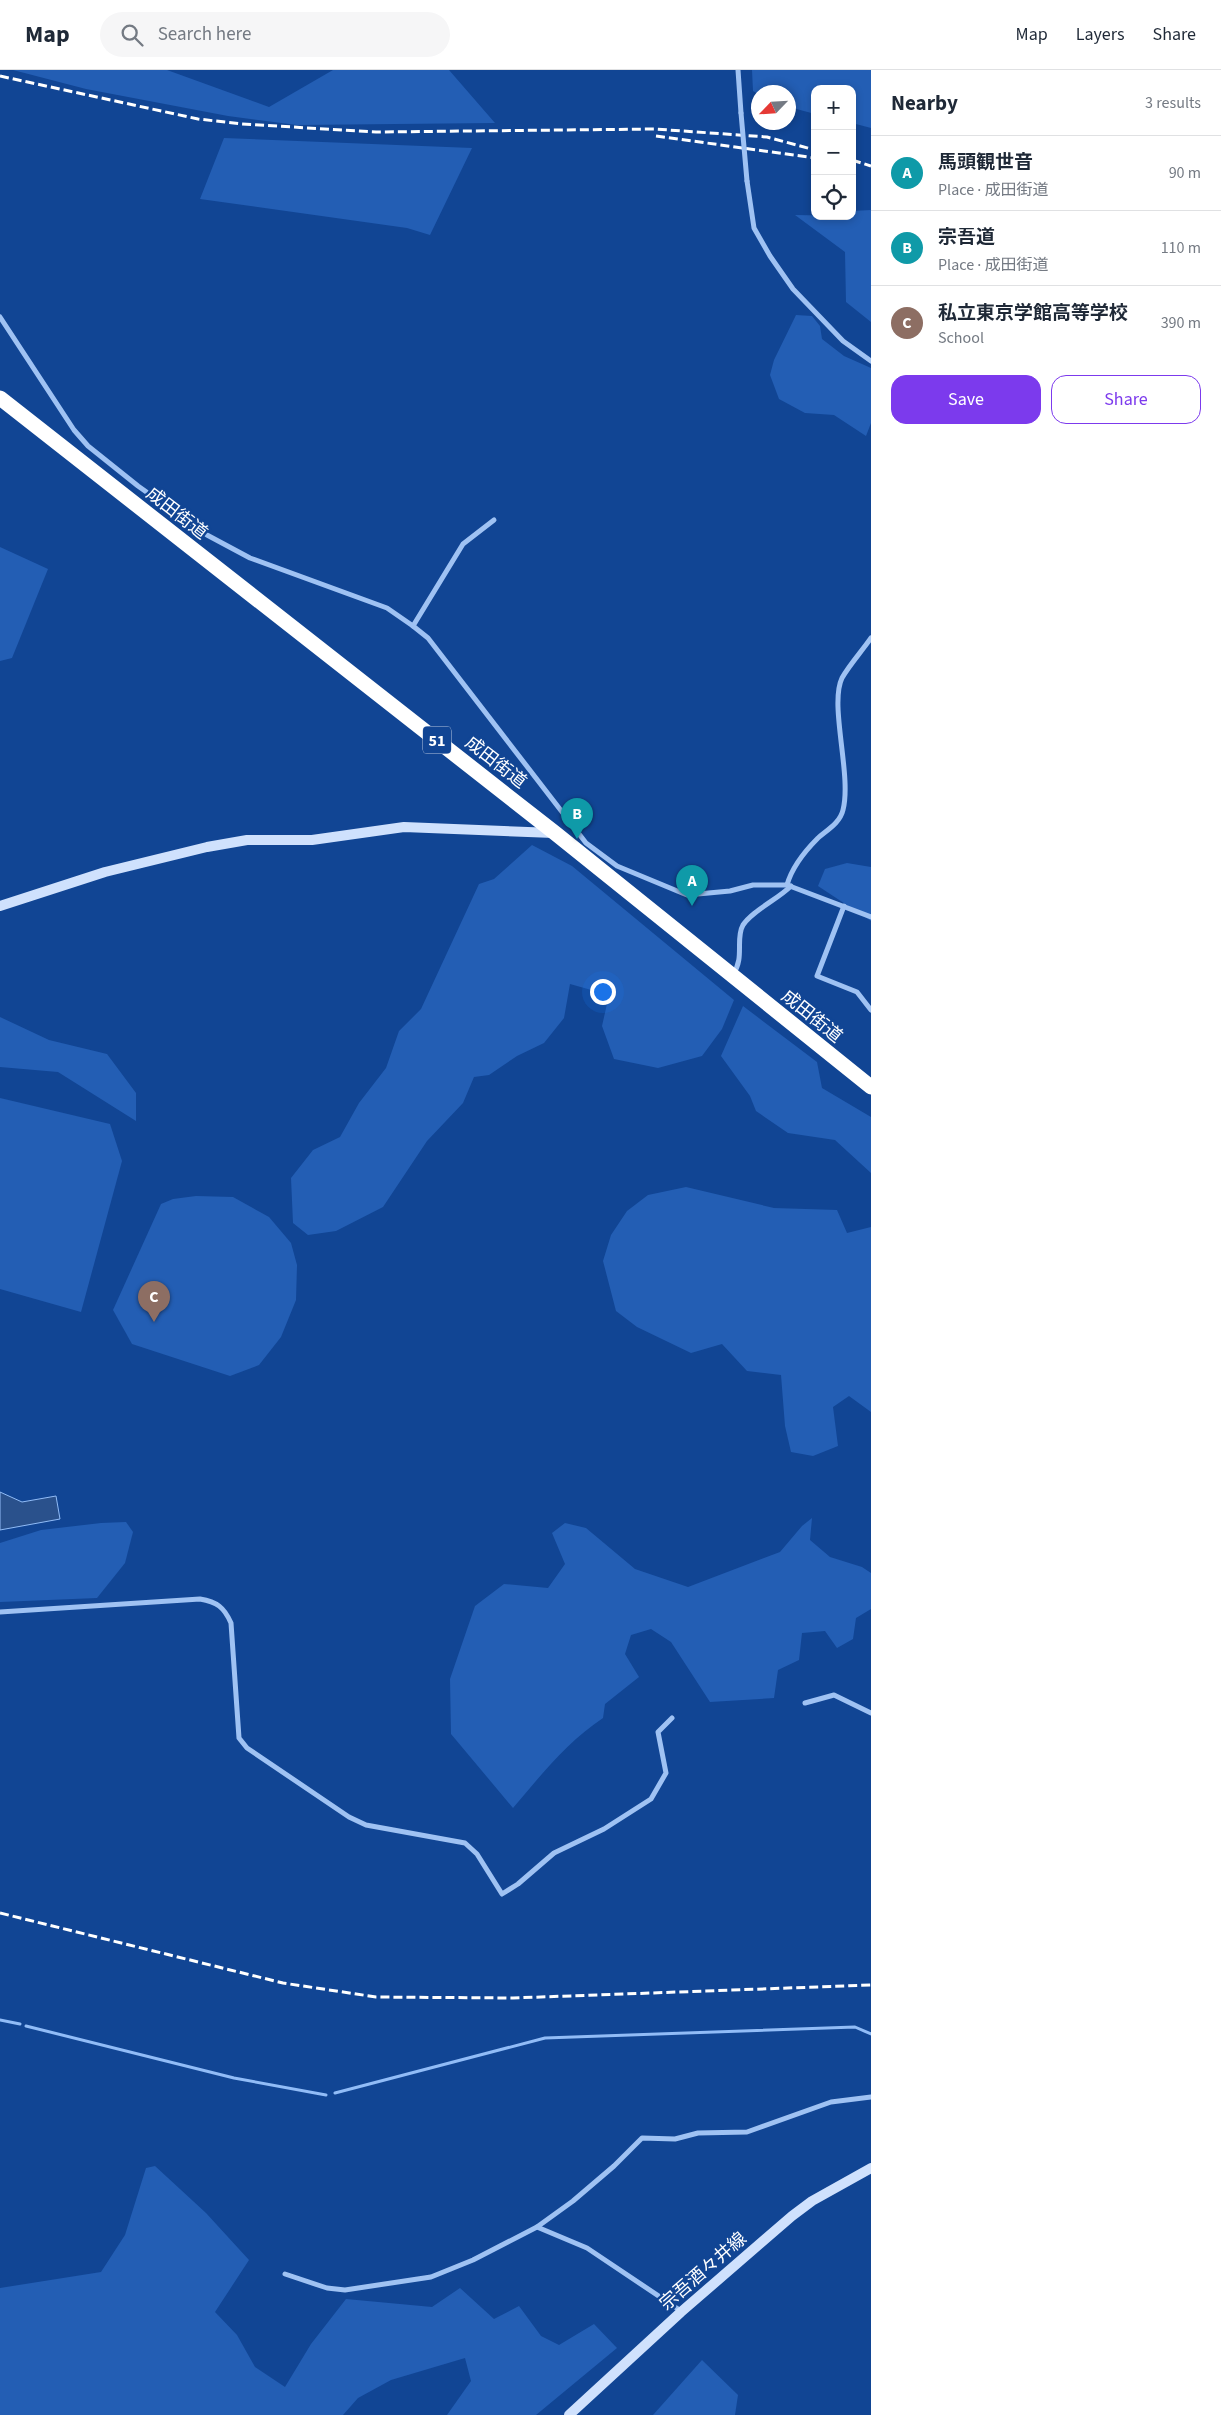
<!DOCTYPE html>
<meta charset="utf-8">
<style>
:root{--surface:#fff;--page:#f6f6f7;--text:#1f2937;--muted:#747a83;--line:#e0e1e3;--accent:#7c3aed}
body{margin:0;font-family:"Source Sans 3","Noto Sans JP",sans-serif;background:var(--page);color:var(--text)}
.controls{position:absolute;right:15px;top:15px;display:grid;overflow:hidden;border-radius:10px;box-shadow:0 2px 8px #0003}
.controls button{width:45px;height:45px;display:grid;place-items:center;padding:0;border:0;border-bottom:1px solid var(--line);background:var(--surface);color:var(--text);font:25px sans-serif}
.compass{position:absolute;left:751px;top:15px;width:45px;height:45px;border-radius:50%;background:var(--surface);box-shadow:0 2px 8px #0003;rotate:245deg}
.you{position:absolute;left:602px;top:921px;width:18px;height:18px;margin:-12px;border:4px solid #fff;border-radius:50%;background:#1a73e8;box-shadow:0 0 0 8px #1a73e833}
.badge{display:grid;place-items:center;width:32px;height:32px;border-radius:50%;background:var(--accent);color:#fff;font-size:16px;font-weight:700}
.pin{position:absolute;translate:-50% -41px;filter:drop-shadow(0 1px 2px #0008)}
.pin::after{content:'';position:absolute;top:26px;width:18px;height:15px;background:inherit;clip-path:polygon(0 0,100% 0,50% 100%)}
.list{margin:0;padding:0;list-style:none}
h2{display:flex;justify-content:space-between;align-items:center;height:65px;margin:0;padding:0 20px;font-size:21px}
h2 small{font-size:16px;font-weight:400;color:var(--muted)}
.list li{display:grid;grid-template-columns:32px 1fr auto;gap:15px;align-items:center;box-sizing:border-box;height:75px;padding:0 20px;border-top:1px solid var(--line)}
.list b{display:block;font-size:19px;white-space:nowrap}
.list p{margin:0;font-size:16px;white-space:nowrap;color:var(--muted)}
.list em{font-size:16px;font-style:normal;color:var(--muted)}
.actions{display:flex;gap:10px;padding:15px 20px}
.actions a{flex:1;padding:11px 0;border:1px solid var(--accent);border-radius:15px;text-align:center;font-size:18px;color:var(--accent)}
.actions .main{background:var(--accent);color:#fff}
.icon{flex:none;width:28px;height:28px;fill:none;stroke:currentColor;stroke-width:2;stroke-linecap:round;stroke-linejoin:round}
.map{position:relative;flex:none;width:871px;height:2345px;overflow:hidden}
header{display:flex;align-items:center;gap:30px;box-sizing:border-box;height:70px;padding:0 25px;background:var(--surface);border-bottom:1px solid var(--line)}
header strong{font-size:24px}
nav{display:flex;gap:28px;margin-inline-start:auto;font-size:18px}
.search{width:350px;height:45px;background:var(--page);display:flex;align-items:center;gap:12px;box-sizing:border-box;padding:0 18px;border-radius:28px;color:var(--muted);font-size:19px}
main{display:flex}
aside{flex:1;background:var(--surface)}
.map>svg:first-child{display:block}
.green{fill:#235eb4}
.water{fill:#2a518c;stroke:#91bcf7}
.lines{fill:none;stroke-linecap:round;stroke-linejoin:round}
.stream{stroke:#91bcf7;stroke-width:3}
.street{stroke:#9fc2f3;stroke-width:5}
.secondary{stroke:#cfe1fd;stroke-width:10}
.highway{stroke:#fff;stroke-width:15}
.rail{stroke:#fff;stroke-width:3;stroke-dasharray:9 4;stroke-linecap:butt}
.street-bridge{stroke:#9fc2f3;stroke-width:5}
.labels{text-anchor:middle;stroke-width:5;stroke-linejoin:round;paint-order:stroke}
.shield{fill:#114594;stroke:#b8c7df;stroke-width:1}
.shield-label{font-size:16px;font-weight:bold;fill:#fff}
.street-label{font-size:18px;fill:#fff;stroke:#114594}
</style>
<header>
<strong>Map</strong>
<div class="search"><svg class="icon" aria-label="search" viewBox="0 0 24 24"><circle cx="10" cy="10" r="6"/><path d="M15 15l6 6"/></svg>Search here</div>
<nav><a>Map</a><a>Layers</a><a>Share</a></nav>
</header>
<main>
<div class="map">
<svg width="871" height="2345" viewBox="0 0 871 2345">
<rect width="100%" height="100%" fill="#114594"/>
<!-- green -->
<g class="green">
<path d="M 13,0 L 167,0 L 269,37 L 333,0 L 449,0 L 495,53 L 297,55 L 228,46 L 86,19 Z"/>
<path d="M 752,0 L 871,0 L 871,58 L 852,53 L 852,19 L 815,19 L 815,44 L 789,37 L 788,22 L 758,24 L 753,21 Z"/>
<path d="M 224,68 L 472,78 L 430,165 L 407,158 L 200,129 Z"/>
<path d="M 871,140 L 871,252 L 846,232 L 845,182 L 795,145 L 852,146 L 852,141 Z"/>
<path d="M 796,245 L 812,246 L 820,256 L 822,269 L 844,286 L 871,298 L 871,353 L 866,366 L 834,345 L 805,343 L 779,329 L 770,305 L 774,290 Z"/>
<path d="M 0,477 L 48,499 L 12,588 L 0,591 Z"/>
<path d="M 532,775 L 572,796 L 734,930 L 722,959 L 702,986 L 658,998 L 614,989 L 602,956 L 609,925 L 570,914 L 564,948 L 544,973 L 517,986 L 489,1005 L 474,1007 L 463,1033 L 427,1071 L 383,1137 L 336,1161 L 308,1165 L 293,1153 L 291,1108 L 313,1080 L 340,1067 L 359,1033 L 386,998 L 399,961 L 421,939 L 479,814 L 494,809 Z"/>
<path d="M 847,793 L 871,797 L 871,851 L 818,816 L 825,799 Z"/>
<path d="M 743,936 L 817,992 L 822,1018 L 871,1047 L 871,1103 L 835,1070 L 788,1063 L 756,1041 L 750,1026 L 721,986 Z"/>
<path d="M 0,947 L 49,970 L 107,984 L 136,1023 L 136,1051 L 58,1002 L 0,997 Z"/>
<path d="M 0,1028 L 110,1054 L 122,1091 L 81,1242 L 0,1219 Z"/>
<path d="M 686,1117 L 774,1138 L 837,1140 L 847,1163 L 871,1157 L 871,1342 L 849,1326 L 833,1337 L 838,1376 L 813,1386 L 791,1382 L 785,1356 L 781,1305 L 747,1301 L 722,1274 L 691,1283 L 637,1257 L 616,1241 L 603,1191 L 611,1165 L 627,1141 L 648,1125 Z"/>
<path d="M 196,1126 L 233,1127 L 269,1147 L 291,1173 L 297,1195 L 296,1230 L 281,1267 L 259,1295 L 230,1306 L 132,1274 L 113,1240 L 161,1134 L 173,1129 Z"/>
<path d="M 812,1448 L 810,1470 L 830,1487 L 862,1497 L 871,1503 L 871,1539 L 856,1548 L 853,1569 L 837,1578 L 825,1561 L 802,1563 L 799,1590 L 778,1600 L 774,1628 L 710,1632 L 671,1572 L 651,1559 L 631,1565 L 625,1584 L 639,1607 L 605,1634 L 603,1648 C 567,1672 541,1705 513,1738 L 451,1664 L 450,1609 L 475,1536 L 504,1514 L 548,1518 L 565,1494 L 552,1463 L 565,1453 L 586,1458 L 635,1499 L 688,1517 L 780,1482 L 802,1456 Z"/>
<path d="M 126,1452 L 133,1462 L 125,1493 L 97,1528 L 0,1532 L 0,1473 L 41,1460 L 101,1453 Z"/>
<path d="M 155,2096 L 206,2143 L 249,2190 L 215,2242 L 237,2265 L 255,2297 L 285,2317 L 311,2274 L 346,2229 L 432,2237 L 460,2218 L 494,2249 L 519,2236 L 541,2266 L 559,2275 L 594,2254 L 617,2278 L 536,2345 L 447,2345 L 471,2311 L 465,2288 L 391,2310 L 358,2328 L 343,2345 L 0,2345 L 0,2218 L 101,2202 L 125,2165 L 146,2098 Z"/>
<path d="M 702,2290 L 738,2325 L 735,2345 L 653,2345 Z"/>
</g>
<!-- water -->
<path class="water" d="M 0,1422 L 22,1432 L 56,1426 L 60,1449 L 0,1460 Z"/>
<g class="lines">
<!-- stream -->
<g class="stream">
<path d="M 0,1950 L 20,1954"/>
<path d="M 26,1956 L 234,2008 L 326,2025"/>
<path d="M 335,2023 L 545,1968 L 855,1957 L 871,1964"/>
</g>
<!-- street -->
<g class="street">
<path d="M 738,0 L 741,43"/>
<path d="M 747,111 L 754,158 L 770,186 L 793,219 L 843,271 L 871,291"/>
<path d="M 0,247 L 74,360 L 88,376 L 138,416 L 207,465 L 250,488 L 387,538 L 413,556 L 428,568 L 586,773 L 617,796 L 687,825 L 730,821 L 753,815 L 787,815 L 871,847"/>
<path d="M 413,556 L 463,474 L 494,450"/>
<path d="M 787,815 C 792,797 805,781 818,768 C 827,760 840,753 843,740 C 852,705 829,635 842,608 C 850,594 862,581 871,568"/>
<path d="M 844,836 L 817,906 L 857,922 L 871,940"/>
<path d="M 733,904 C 745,888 735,869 743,855 C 753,840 777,830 791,816"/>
<path d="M 0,1542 L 200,1529 C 217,1532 224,1537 231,1553 L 239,1668 L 247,1678 L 349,1747 L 366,1755 L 465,1773 L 477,1784 L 502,1824 L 518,1814 L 554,1783 L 604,1759 L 651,1729 L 666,1703 L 658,1662 L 672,1648"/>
<path d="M 805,1633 L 834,1625 L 871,1643"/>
<path d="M 537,2157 L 587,2178 L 681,2241"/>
<path d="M 285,2204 L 327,2218 L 345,2220 L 431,2207 L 473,2190 L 537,2157 L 573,2131 L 614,2096 L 642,2068 L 675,2069 L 698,2063 L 747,2062 L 831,2032 L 871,2027"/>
</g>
<!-- secondary -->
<g class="secondary">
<path d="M 0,836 L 105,802 L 207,777 L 247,770 L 312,770 L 404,757 L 554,763"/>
<path d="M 569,2345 L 681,2242 L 792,2146 L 812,2131 L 871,2098"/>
</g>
<!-- highway -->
<path class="highway" d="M 0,328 L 555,763 L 871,1017"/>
<!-- rail -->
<g class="rail">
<path d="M 0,6 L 198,49 L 242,54 L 376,62 L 655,59 L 767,67 L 815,80"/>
<path d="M 656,66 L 815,88"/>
<path d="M 852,90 L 871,96"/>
<path d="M 0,1843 L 283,1913 L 376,1927 L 513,1928 L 871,1915"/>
</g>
<!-- street-bridge -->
<path class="street-bridge" d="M 741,43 L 747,111"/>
</g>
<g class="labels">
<!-- shield labels -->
<rect class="shield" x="423" y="656.5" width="28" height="27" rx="4"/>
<g class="shield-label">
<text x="437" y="676">51</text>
</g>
<!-- street labels -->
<g class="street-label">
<text transform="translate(177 443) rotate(38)" y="6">成田街道</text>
<text transform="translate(496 692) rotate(38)" y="6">成田街道</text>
<text transform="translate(812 946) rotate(39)" y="6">成田街道</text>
<text transform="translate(703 2201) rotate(-41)" y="6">宗吾酒々井線</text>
</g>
</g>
</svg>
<div class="controls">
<button>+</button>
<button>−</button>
<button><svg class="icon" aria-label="locate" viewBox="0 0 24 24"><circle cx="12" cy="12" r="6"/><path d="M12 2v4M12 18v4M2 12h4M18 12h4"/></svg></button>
</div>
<svg class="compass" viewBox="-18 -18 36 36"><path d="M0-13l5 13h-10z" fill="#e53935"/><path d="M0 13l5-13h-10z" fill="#747a83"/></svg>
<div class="you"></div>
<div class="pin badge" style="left:692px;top:836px;background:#0f9aa8">A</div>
<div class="pin badge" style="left:577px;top:769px;background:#0f9aa8">B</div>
<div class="pin badge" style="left:154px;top:1252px;background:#8d6e63">C</div>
</div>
<aside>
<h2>Nearby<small>3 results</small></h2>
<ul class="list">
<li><span class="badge" style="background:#0f9aa8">A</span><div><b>馬頭観世音</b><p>Place · 成田街道</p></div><em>90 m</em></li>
<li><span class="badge" style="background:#0f9aa8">B</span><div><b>宗吾道</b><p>Place · 成田街道</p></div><em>110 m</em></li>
<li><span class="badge" style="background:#8d6e63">C</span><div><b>私立東京学館高等学校</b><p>School</p></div><em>390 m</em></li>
</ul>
<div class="actions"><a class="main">Save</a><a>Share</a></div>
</aside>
</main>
